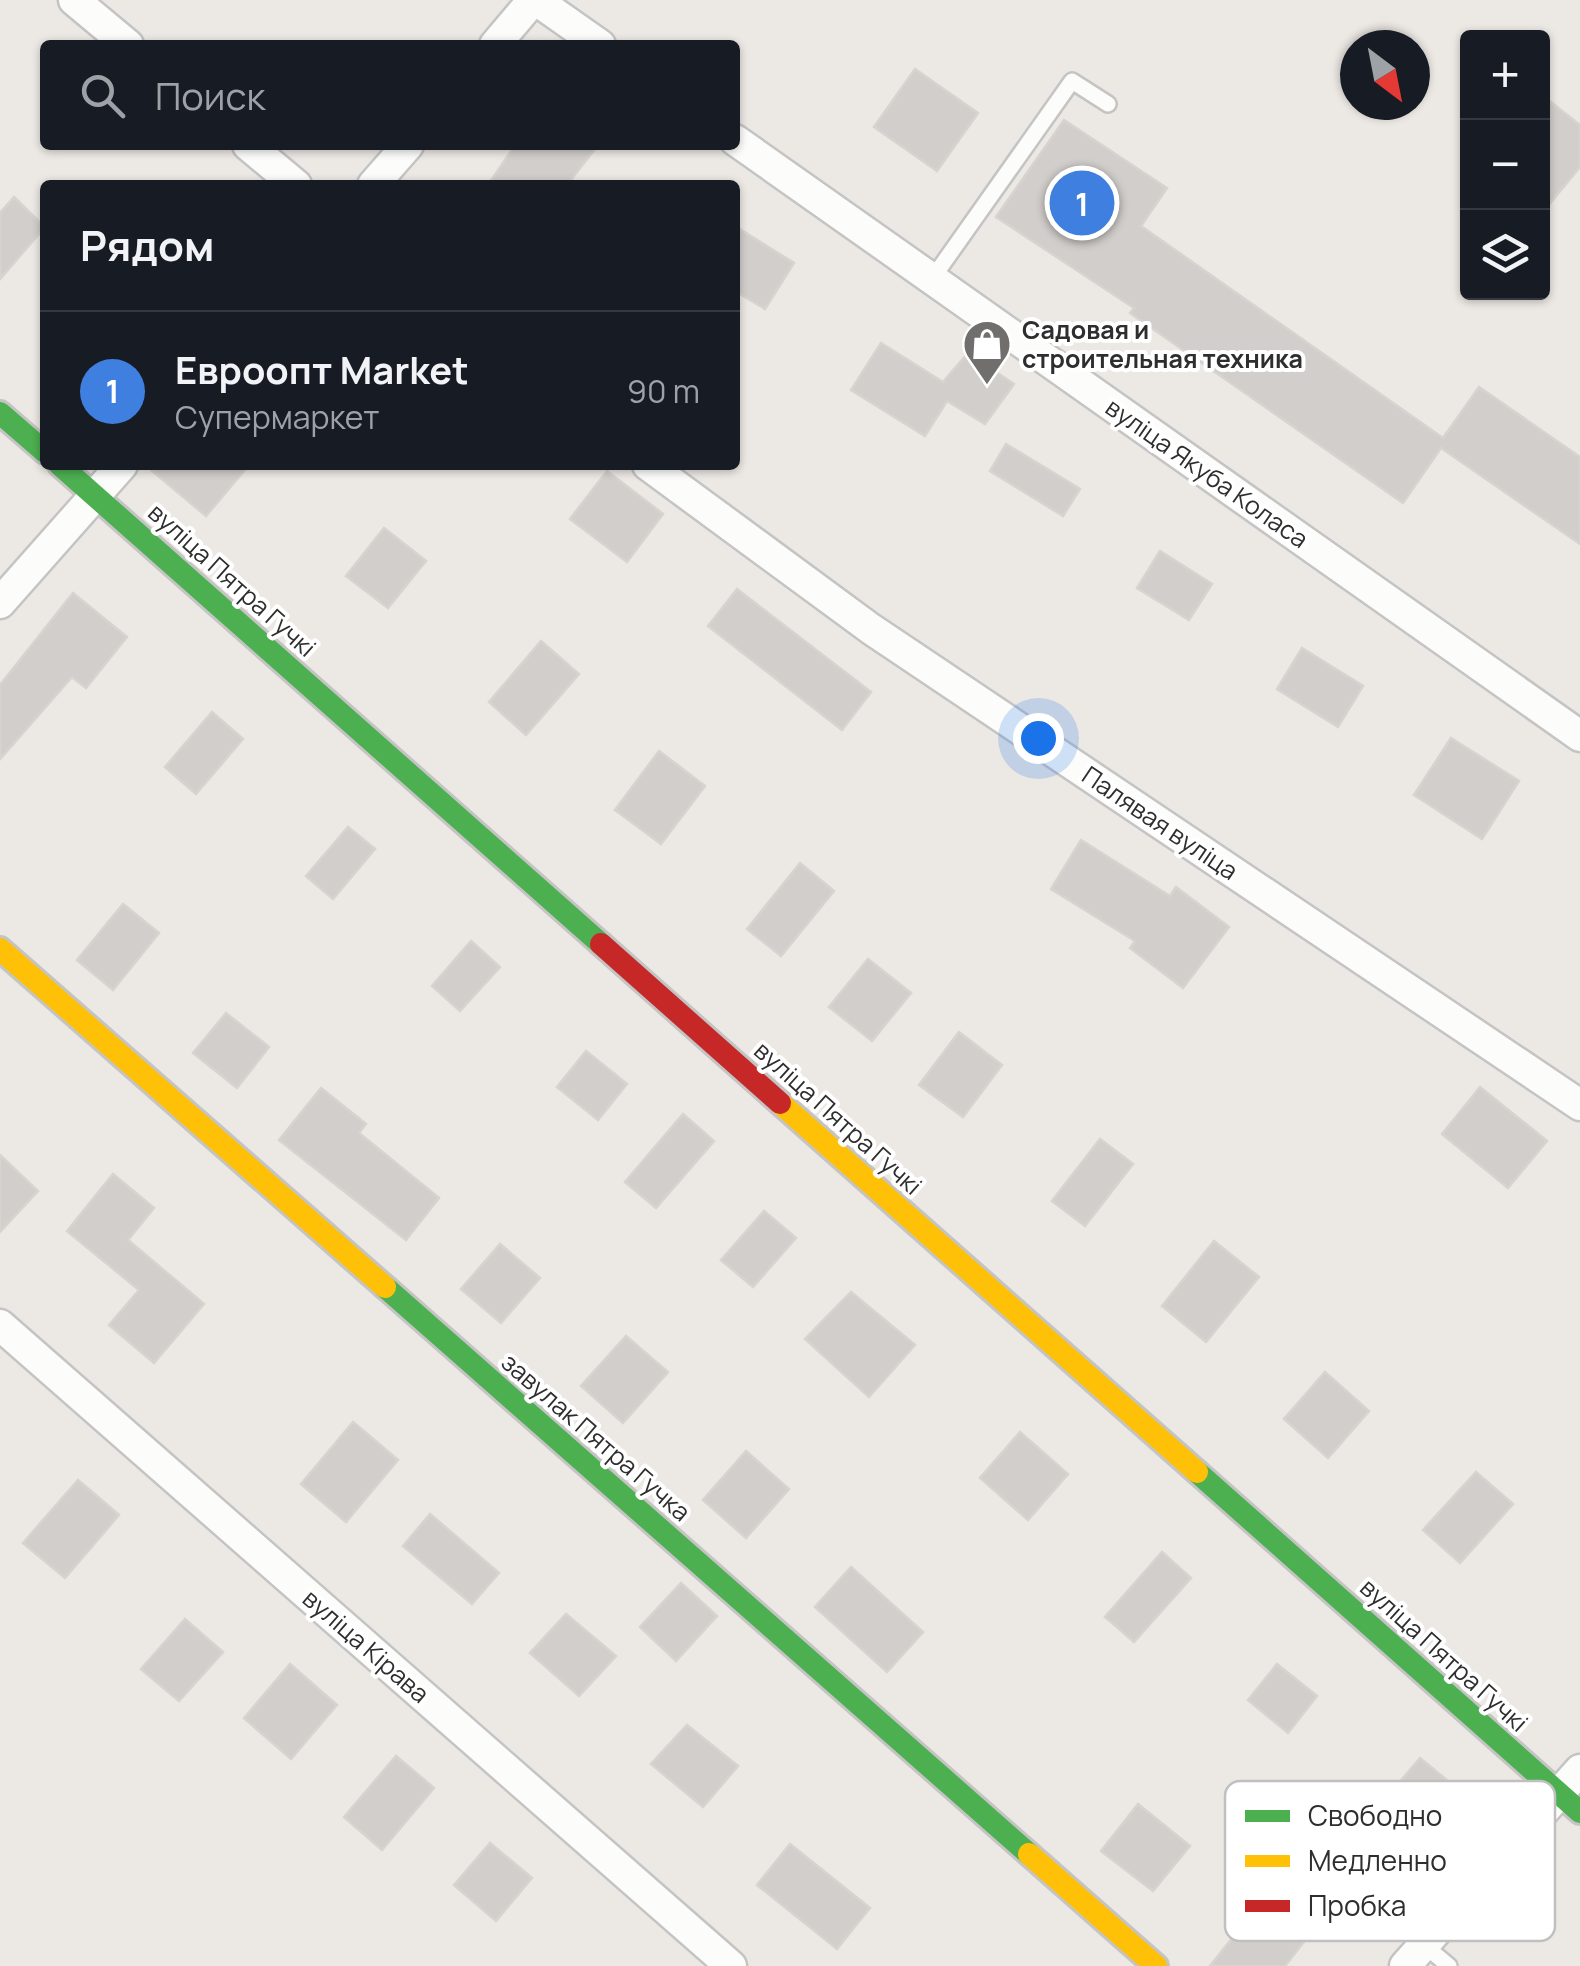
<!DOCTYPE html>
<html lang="ru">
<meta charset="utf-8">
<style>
:root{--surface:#171b24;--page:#20242c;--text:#f1f3f6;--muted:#9ea1a6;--line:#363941;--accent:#7c3aed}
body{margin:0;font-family:Manrope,sans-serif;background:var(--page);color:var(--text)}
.controls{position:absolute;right:30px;top:30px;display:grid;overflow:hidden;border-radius:10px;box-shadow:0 2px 8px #0004}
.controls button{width:90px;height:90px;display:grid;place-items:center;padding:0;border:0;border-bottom:2px solid var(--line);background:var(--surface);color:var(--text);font:50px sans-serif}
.compass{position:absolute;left:1340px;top:30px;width:90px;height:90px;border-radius:50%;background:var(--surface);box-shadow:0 2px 8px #0004;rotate:148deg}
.you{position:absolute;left:1038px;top:738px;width:35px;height:35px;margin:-25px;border:8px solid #fff;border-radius:50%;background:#1a73e8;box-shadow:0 0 0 15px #1a73e833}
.badge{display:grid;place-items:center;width:65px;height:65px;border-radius:50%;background:var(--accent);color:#fff;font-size:32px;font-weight:700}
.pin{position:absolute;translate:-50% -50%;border:5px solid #fff;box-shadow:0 2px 10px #0006}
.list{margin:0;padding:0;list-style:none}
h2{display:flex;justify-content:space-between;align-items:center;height:130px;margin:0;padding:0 40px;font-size:42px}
h2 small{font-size:32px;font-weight:400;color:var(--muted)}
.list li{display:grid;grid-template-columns:65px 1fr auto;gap:30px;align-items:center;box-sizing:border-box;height:160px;padding:0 40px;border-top:2px solid var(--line)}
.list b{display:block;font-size:38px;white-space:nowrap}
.list p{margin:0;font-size:32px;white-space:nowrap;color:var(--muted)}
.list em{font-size:32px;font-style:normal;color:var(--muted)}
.icon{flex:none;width:55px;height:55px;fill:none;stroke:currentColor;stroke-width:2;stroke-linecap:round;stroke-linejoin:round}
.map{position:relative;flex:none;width:1580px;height:1966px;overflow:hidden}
.search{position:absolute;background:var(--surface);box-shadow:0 2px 8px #0004;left:40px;top:40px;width:700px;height:110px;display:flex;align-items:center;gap:25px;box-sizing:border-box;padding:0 35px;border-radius:10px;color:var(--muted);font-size:38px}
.panel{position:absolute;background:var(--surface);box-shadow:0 2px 8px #0004;left:40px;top:180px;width:700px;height:290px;border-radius:10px}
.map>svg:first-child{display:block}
.building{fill:#d1cecb;stroke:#d7d4d0;stroke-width:2.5}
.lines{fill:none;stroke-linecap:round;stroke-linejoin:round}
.lane-casing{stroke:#c5c4c5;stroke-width:20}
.street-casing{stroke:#c5c4c5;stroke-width:35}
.fast-casing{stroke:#c5c4c5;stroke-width:28}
.slow-casing{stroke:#c5c4c5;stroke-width:28}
.jam-casing{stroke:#c5c4c5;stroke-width:28}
.lane{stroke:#fcfcfb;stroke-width:15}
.street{stroke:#fcfcfb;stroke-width:30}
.fast{stroke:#4caf50;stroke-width:22}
.slow{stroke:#ffc107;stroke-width:22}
.jam{stroke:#c62828;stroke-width:22}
.labels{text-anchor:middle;stroke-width:8;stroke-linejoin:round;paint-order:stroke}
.poi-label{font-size:25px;font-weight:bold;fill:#2e2e2e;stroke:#fff;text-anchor:start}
.street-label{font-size:25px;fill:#2e2e2e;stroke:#fff}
.key{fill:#fff;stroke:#c0c0c0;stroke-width:2.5}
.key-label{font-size:28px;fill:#2e2e2e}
</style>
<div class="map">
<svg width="1580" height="1966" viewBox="0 0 1580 1966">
<rect width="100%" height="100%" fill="#ece8e4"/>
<!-- building -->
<g class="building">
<path d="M 915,69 L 978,113 L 937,171 L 874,127 Z"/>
<path d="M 1542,95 L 1580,125 L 1580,167 L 1542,213 Z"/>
<path d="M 1064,120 L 1167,188 L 1141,226 L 1443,438 L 1479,387 L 1580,457 L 1580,544 L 1441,448 L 1403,503 L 1130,313 L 1134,308 L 996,217 Z"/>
<path d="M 515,145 L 598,145 L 567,185 L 488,185 Z"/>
<path d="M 14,197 L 45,227 L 0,279 L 0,213 Z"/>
<path d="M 735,226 L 794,263 L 765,309 L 735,291 Z"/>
<path d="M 881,343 L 943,382 L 968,353 L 1014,384 L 985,424 L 947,401 L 925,436 L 851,390 Z"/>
<path d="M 1006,444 L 1080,489 L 1063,516 L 990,471 Z"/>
<path d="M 145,465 L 249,465 L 206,516 Z"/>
<path d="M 607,471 L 663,514 L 627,562 L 570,519 Z"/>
<path d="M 384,528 L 426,561 L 388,608 L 346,576 Z"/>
<path d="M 1160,551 L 1212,584 L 1189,620 L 1137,588 Z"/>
<path d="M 737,589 L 871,692 L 842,730 L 708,626 Z"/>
<path d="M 73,593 L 127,637 L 86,688 L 72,677 L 0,759 L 0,685 Z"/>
<path d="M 541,641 L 579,674 L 526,735 L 489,702 Z"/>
<path d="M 1302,648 L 1363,686 L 1338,727 L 1277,689 Z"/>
<path d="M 212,712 L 243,739 L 196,794 L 165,767 Z"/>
<path d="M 1451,738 L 1519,781 L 1482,839 L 1414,795 Z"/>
<path d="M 659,751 L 705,786 L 661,844 L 615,810 Z"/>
<path d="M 348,827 L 375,849 L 333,899 L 306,876 Z"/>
<path d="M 1081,840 L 1170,896 L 1176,887 L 1229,927 L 1183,988 L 1130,948 L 1135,941 L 1051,889 Z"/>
<path d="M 800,863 L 834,891 L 781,956 L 747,929 Z"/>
<path d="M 123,904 L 159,933 L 113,990 L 77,960 Z"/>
<path d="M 471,941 L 500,967 L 460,1011 L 432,986 Z"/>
<path d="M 868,959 L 911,993 L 872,1041 L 829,1007 Z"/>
<path d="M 226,1013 L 269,1047 L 237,1088 L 193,1053 Z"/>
<path d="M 959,1032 L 1002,1065 L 963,1117 L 919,1085 Z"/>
<path d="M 586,1051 L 627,1084 L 598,1120 L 557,1087 Z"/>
<path d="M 1480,1087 L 1547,1141 L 1508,1188 L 1442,1134 Z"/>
<path d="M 321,1088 L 366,1124 L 359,1133 L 439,1198 L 406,1240 L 279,1140 Z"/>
<path d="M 683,1114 L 714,1141 L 656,1208 L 625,1182 Z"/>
<path d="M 1100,1139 L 1133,1164 L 1085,1226 L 1052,1201 Z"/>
<path d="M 0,1155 L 38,1191 L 0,1232 Z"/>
<path d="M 113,1174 L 154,1208 L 128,1240 L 204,1304 L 154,1363 L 109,1325 L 139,1290 L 67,1231 Z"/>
<path d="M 764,1211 L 796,1238 L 753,1287 L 721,1260 Z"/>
<path d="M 1214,1241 L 1259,1277 L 1206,1342 L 1162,1306 Z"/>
<path d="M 500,1244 L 540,1278 L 501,1323 L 461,1289 Z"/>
<path d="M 851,1292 L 915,1345 L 869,1397 L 805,1339 Z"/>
<path d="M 626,1336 L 668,1372 L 623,1423 L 581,1386 Z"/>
<path d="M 1325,1372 L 1369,1411 L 1328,1458 L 1284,1419 Z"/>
<path d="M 353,1422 L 398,1460 L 346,1522 L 301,1484 Z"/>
<path d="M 1020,1432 L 1068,1474 L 1028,1520 L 980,1478 Z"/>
<path d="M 746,1451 L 789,1489 L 746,1538 L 703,1500 Z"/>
<path d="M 1476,1472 L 1513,1504 L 1460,1563 L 1423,1530 Z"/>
<path d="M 78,1480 L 119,1515 L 65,1578 L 23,1543 Z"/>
<path d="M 430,1514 L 499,1573 L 472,1604 L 403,1546 Z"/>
<path d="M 1162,1552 L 1191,1578 L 1134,1642 L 1105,1617 Z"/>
<path d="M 851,1567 L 923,1632 L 887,1672 L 815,1607 Z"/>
<path d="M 681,1583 L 717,1616 L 676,1661 L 640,1627 Z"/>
<path d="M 566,1614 L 616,1656 L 579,1696 L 530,1653 Z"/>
<path d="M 185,1619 L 223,1652 L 179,1701 L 141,1669 Z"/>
<path d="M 290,1664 L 337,1705 L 291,1759 L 244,1718 Z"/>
<path d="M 1277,1664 L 1317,1696 L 1288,1733 L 1248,1700 Z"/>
<path d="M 687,1725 L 738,1766 L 703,1807 L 651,1764 Z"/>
<path d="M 396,1756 L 434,1788 L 382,1850 L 344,1817 Z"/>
<path d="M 1420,1758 L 1471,1800 L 1422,1860 L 1370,1817 Z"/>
<path d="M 1138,1804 L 1190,1846 L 1153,1891 L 1101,1851 Z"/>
<path d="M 490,1843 L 532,1878 L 496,1921 L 454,1885 Z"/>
<path d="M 790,1844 L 870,1908 L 837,1949 L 757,1885 Z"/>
<path d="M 1261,1902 L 1307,1938 L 1285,1966 L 1210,1966 Z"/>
</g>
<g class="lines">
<!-- lane casing -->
<g class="lane-casing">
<g id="lane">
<path d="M 932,279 L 1072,81 L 1108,104"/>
<path d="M 1424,1945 L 1449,1966"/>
</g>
</g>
<!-- street casing -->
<g class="street-casing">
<g id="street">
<path d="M 74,0 L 128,45"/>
<path d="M 536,0 L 600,45"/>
<path d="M 495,45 L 533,0"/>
<path d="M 735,140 L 1580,736"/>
<path d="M 248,145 L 296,185"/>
<path d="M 373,185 L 408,145"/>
<path d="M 648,465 L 871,629 L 1580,1105"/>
<path d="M 0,603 L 122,465"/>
<path d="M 0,1325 L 731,1966"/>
<path d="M 1405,1966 L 1580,1770"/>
</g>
</g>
<!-- fast casing -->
<g class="fast-casing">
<g id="fast">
<path d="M 0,413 L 45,452"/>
<path d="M 60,465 L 601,944"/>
<path d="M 385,1287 L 1029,1854"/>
<path d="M 1197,1472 L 1580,1812"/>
</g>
</g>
<!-- slow casing -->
<g class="slow-casing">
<g id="slow">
<path d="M 0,949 L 385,1287"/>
<path d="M 780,1103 L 1197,1472"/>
<path d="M 1029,1854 L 1156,1966"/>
</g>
</g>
<!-- jam casing -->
<g class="jam-casing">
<path id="jam" d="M 601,944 L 780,1103"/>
</g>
<!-- lane -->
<use href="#lane" class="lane"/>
<!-- street -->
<use href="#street" class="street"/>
<!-- fast -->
<use href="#fast" class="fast"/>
<!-- slow -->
<use href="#slow" class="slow"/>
<!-- jam -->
<use href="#jam" class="jam"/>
</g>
<!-- icons -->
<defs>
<g id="shop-pin" transform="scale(2.5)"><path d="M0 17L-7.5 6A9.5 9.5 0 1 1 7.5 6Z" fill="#706f6e" stroke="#fff"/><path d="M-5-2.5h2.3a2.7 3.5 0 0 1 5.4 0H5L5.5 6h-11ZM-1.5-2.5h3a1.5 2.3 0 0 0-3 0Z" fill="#fff"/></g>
</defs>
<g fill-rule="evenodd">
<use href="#shop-pin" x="987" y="344"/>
</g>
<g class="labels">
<!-- poi labels -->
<g class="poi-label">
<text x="1022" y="339">Садовая и<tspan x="1022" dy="29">строительная техника</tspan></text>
</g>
<!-- street labels -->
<g class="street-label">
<text transform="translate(1207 473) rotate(35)" y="9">вуліца Якуба Коласа</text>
<text transform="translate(232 580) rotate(42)" y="9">вуліца Пятра Гучкі</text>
<text transform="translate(1160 823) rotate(34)" y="9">Палявая вуліца</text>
<text transform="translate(838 1118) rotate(42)" y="9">вуліца Пятра Гучкі</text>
<text transform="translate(596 1437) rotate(41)" y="9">завулак Пятра Гучка</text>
<text transform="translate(366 1646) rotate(41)" y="9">вуліца Кірава</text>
<text transform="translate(1444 1655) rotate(42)" y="9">вуліца Пятра Гучкі</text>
</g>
</g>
<!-- legend -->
<rect x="1225" y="1781" width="330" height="160" rx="15" class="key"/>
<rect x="1245" y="1810" width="45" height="12" fill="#4caf50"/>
<rect x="1245" y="1855" width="45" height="12" fill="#ffc107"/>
<rect x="1245" y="1900" width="45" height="12" fill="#c62828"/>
<g class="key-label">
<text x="1308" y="1826">Свободно</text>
<text x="1308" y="1871">Медленно</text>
<text x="1308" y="1916">Пробка</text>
</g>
</svg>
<div class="controls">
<button>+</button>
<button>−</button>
<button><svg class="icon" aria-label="layers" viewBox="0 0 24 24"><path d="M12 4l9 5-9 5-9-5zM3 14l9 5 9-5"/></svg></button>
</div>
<svg class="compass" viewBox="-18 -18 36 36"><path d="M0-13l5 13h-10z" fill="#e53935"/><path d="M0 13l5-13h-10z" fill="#9ea1a6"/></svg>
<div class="you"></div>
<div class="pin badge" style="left:1082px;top:203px;background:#3f7fe0">1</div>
<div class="search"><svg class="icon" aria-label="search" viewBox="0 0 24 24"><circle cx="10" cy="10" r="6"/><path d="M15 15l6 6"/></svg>Поиск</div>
<section class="panel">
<h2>Рядом<small></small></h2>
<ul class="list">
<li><span class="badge" style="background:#3f7fe0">1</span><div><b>Евроопт Market</b><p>Супермаркет</p></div><em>90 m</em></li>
</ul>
</section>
</div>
